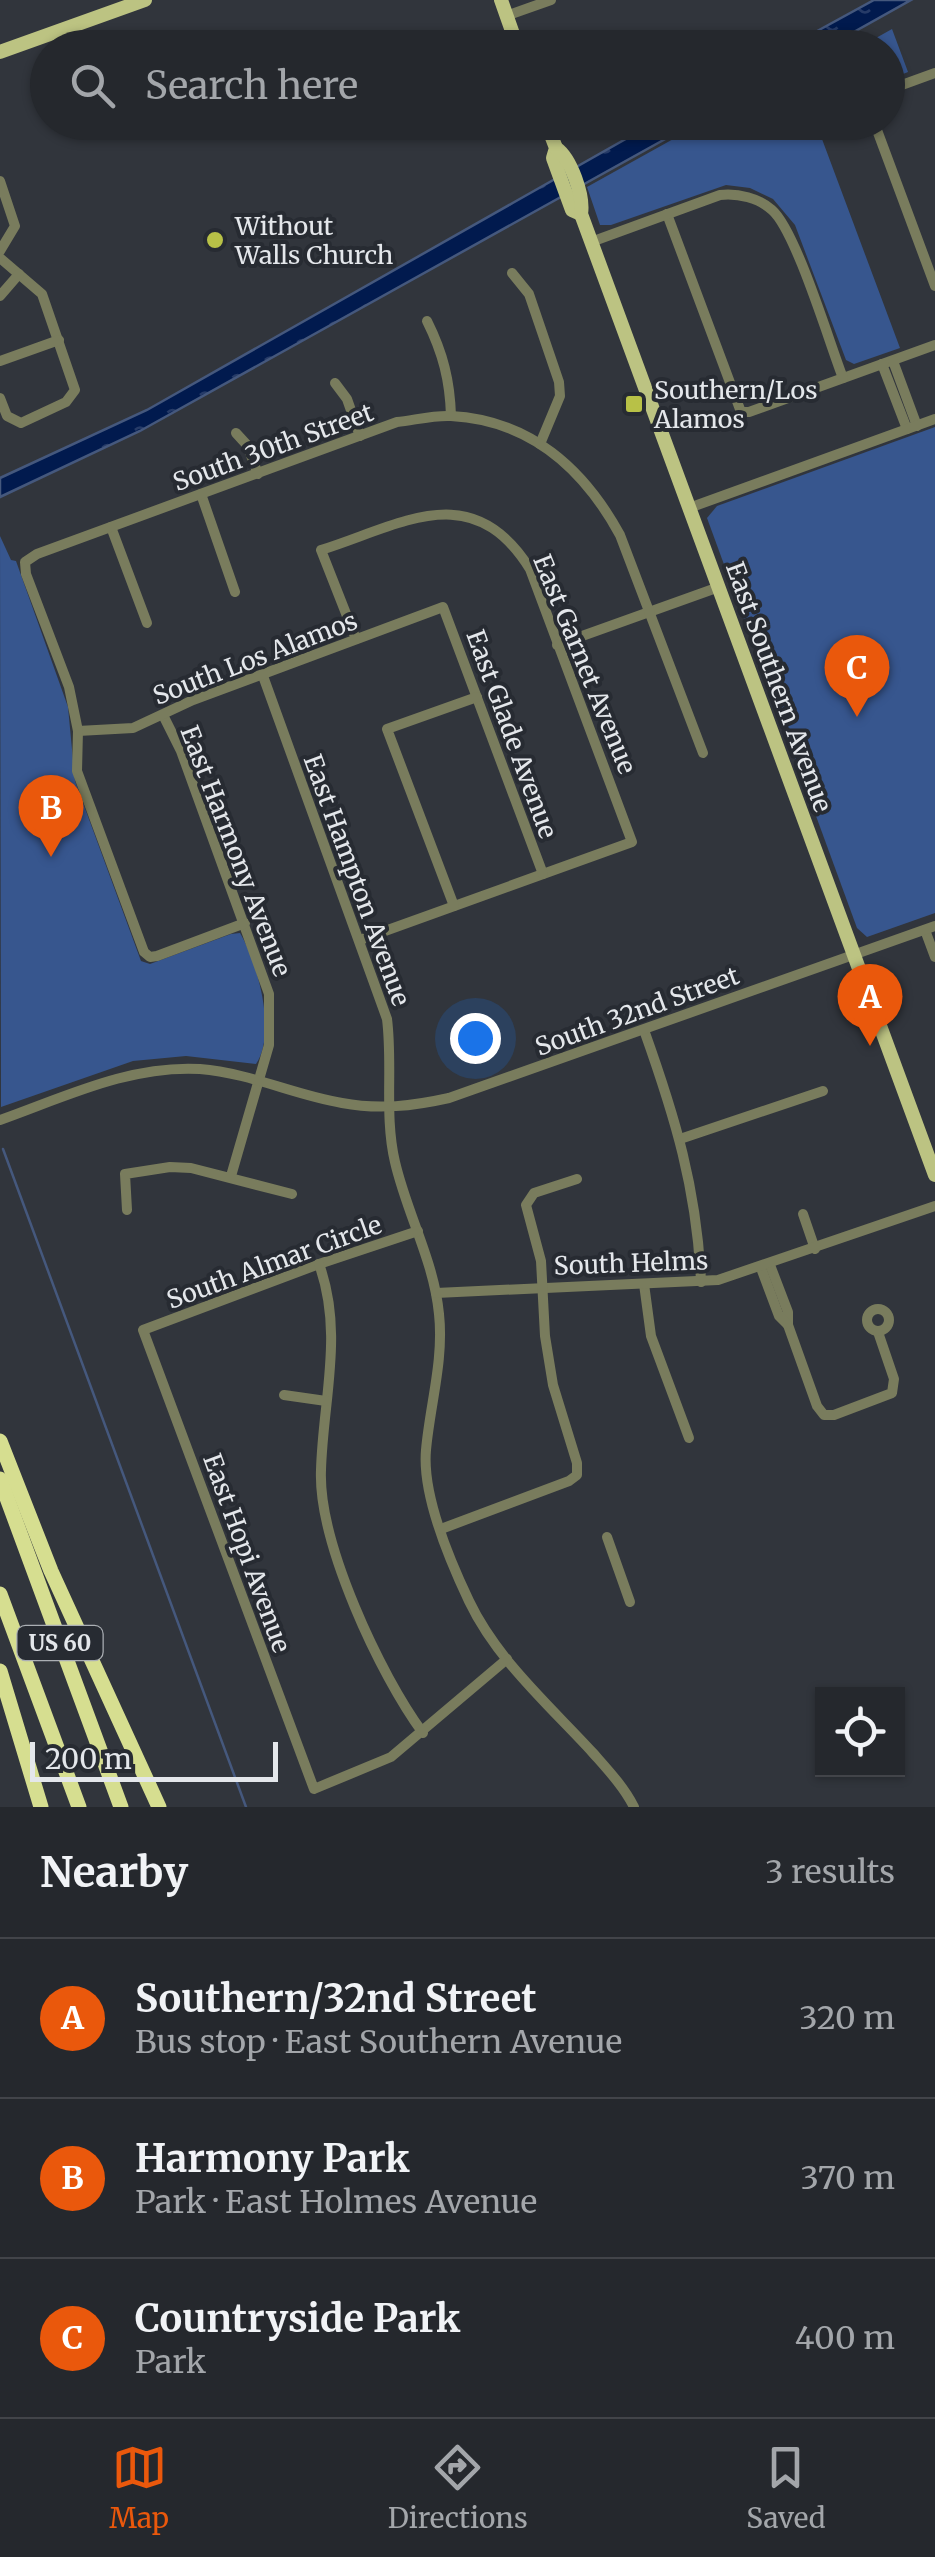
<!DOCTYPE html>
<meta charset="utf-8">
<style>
:root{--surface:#25282d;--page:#313439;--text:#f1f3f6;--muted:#a3a6aa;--line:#424449;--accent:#ea580c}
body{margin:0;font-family:Merriweather,serif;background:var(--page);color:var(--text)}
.controls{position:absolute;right:30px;bottom:30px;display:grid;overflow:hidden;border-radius:0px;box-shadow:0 2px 8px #0004}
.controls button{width:90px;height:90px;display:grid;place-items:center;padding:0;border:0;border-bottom:2px solid var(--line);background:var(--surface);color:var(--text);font:50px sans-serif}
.scale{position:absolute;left:30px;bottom:25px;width:248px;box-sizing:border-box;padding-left:10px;border:5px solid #e4e7eb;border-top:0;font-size:28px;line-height:35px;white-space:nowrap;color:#e4e7eb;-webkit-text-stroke:8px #272b32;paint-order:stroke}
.you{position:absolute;left:475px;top:1038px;width:35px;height:35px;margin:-25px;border:8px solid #fff;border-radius:50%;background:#1a73e8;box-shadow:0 0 0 15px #1a73e833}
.badge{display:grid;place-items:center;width:65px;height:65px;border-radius:50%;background:var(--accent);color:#fff;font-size:32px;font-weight:700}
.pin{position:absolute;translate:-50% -82px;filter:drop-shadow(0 2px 5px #0008)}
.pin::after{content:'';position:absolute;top:52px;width:35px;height:30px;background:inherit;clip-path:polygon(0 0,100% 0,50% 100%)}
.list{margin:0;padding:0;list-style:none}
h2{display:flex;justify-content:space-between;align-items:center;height:130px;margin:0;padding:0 40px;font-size:42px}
h2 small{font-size:32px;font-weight:400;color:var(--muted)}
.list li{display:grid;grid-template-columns:65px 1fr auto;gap:30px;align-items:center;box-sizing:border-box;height:160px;padding:0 40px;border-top:2px solid var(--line)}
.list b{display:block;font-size:38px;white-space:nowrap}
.list p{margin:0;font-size:32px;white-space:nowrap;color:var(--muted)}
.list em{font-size:32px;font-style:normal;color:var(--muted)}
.icon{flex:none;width:55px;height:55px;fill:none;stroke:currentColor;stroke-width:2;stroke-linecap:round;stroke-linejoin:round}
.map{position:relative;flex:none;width:935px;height:1807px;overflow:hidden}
.search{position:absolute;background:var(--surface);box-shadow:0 2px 8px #0004;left:30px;right:30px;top:30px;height:110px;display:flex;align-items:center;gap:25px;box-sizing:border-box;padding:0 35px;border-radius:55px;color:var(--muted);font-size:38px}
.sheet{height:610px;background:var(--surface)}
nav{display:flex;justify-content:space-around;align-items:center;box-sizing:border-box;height:140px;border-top:2px solid var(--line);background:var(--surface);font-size:28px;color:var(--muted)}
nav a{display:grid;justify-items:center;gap:5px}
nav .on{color:var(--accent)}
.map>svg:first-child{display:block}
.green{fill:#37568e}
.water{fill:url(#water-ripples);stroke:#45587d;stroke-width:2.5}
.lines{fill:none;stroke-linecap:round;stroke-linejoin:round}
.stream{stroke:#45587d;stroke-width:2.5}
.minor{stroke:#797c5d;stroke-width:10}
.major{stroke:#bcc382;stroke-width:14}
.highway{stroke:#d6de90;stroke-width:15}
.poi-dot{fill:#b8c147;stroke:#272b32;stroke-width:4}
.labels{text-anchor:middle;stroke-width:8;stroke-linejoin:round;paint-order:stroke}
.shield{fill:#272b32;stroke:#abafb4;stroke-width:2.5}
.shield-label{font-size:22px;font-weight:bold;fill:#e4e7eb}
.poi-label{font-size:25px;fill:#e4e7eb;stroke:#272b32;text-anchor:start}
.street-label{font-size:25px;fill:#e4e7eb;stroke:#272b32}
</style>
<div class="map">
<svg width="935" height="1807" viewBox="0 0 935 1807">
<defs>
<pattern id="water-ripples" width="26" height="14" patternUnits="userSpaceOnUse" patternTransform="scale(2.5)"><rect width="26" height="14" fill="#011a4e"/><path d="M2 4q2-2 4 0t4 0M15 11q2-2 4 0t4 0" fill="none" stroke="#263b68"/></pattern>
</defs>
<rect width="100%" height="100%" fill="#31353c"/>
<!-- green -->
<g class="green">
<path d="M 892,29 L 908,72 L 888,80 L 888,48 L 860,47 Z"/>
<path d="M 702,123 L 816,123 L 900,348 L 854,364 L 846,360 L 795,225 L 773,199 L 750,188 L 726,185 L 611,225 L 600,225 L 587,187 Z"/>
<path d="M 935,427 L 935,913 L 867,937 L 857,928 L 707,518 L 717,506 Z"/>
<path d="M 0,536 L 11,560 L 16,561 L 68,707 L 75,781 L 141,961 L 150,964 L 231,934 L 240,933 C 258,963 277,1034 256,1064 L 186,1056 L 133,1061 L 1,1107 Z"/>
</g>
<!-- water -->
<g class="water">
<path d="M 874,0 L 911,0 L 827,47 L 788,47 Z"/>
<path d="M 654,123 L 694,123 L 140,431 L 0,497 L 0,478 L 147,410 Z"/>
</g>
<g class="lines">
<!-- stream -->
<path class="stream" d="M 3,1149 L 246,1807"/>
<!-- minor -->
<g class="minor">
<path d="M 506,16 L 551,0"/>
<path d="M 888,90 L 935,73"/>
<path d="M 874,122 L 935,286"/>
<path d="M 0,181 L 15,226 L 0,251"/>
<path d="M 667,214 L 741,412 L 749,412 L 935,345"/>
<path d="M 591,242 L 720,195 C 738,193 759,198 772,210 C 796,231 829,342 843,378"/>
<path d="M 0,258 L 42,294 L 75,390 L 66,402 L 21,423 L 7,416 L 0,398"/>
<path d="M 512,273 L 529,294 L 559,382 L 560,396 L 540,444"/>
<path d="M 0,296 L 19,274"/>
<path d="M 427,321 C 443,353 450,381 451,416"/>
<path d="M 0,361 L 59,340"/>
<path d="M 893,361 L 917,426"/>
<path d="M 882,364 L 907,429"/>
<path d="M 335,383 L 347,399 L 360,436"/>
<path d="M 236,433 L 247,445 L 258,474"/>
<path d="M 201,494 L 235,592"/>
<path d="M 689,508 L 935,419"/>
<path d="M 111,527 L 147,623"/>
<path d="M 356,639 L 321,550 C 401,525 472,476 530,569 L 632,842 L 360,940"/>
<path d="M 557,645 L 719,587"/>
<path d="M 263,676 L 387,1019 C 393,1066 384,1116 395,1162 C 407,1214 434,1261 439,1314 C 444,1360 430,1405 426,1450 C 422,1494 450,1561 469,1601 C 497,1660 550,1706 593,1753 C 608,1770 624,1787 634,1807"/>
<path d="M 163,715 L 181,751 L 269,994 L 269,1045 L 231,1176"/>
<path d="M 78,731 L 133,728 L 193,700 L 443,607 L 543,874"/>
<path d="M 454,906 L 387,729 L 477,697"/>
<path d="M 245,923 L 157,956 L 150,957 L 144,952 L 77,771 L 78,731 L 69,687 L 26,574 L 25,562 L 37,554 L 397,422 C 415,420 434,415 451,416 C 530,420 584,469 620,535 L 703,753"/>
<path d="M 925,930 L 935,957"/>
<path d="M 644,1030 C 675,1117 697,1189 701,1282"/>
<path d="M 0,1120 C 65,1097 129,1065 200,1069 C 250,1073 294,1095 342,1103 C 379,1110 413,1106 449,1098 L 935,926"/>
<path d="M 680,1139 L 823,1091"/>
<path d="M 127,1210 L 125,1174 L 170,1167 L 191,1168 L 292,1194"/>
<path d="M 803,1214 L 815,1249"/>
<path d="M 418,1231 L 319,1264 L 143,1330 L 314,1789 L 391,1757 L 507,1659"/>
<path d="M 319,1264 C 344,1333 323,1399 321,1470 C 318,1542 380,1675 423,1733"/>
<path d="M 770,1265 L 788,1312 L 788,1325 L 817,1406 L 824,1415 L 834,1415 L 892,1393 L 894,1379 L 878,1332"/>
<path d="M 761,1268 L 779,1316 L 787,1324"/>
<path d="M 644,1284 L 651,1336 L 689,1438"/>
<path d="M 436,1293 L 718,1280 L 935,1206"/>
<circle cx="878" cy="1320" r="11"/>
<path d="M 284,1395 L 326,1401"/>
<path d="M 441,1529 L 569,1481 L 577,1475 L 577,1463 L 553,1385 L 545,1336 L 541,1261 L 526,1205 L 534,1193 L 577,1179"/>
<path d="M 607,1537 L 630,1602"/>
</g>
<!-- major -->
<g class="major">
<path d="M 501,0 L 518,48"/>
<path d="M 0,52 L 145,0"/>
<path d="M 546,122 L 556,148 L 553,158 L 572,210 L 581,214"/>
<path d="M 556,148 C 571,158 584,196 581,214 L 935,1175"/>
</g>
<!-- highway -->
<g class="highway">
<path d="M 0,1441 L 51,1571 L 159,1807"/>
<path d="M 0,1479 L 121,1807"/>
<path d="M 0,1594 L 79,1807"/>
<path d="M 0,1671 L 41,1807"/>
</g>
</g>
<!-- markers -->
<g class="poi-dot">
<circle cx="215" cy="240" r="10"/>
<rect x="624" y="394" width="20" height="20" rx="5"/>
</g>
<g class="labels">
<!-- shield labels -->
<rect class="shield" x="17.5" y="1626" width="85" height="34" rx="8"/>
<g class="shield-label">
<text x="60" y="1651">US 60</text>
</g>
<!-- poi labels -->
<g class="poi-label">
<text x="235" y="235">Without<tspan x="235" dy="29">Walls Church</tspan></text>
<text x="654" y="399">Southern/Los<tspan x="654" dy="29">Alamos</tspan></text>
</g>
<!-- street labels -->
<g class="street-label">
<text transform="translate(273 447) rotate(-20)" y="9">South 30th Street</text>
<text transform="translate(255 658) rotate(-21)" y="9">South Los Alamos</text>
<text transform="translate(585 664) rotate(68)" y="9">East Garnet Avenue</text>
<text transform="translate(779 687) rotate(70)" y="9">East Southern Avenue</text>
<text transform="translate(512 734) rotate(70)" y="9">East Glade Avenue</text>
<text transform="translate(236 851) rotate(69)" y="9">East Harmony Avenue</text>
<text transform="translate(357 880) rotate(70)" y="9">East Hampton Avenue</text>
<text transform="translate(637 1011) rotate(-20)" y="9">South 32nd Street</text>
<text transform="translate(274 1262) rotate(-20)" y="9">South Almar Circle</text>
<text transform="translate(631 1263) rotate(-2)" y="9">South Helms</text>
<text transform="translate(247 1553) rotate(70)" y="9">East Hopi Avenue</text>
</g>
</g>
</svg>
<div class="controls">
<button><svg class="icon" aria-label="locate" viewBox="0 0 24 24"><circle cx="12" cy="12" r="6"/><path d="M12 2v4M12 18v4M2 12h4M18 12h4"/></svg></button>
</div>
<div class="scale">200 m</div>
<div class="you"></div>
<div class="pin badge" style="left:870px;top:1046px">A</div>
<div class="pin badge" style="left:51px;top:857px">B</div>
<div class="pin badge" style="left:857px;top:717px">C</div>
<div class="search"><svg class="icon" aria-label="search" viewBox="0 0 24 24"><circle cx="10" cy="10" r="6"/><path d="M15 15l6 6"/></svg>Search here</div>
</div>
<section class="sheet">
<h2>Nearby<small>3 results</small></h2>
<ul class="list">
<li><span class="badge">A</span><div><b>Southern/32nd Street</b><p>Bus stop · East Southern Avenue</p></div><em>320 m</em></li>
<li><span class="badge">B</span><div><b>Harmony Park</b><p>Park · East Holmes Avenue</p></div><em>370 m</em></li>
<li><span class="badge">C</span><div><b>Countryside Park</b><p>Park</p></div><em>400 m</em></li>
</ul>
</section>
<nav>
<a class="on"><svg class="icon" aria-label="map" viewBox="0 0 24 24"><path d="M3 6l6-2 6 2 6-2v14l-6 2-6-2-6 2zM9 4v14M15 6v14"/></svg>Map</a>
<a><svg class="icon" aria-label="directions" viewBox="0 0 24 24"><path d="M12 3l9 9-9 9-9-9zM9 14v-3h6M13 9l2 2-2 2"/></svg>Directions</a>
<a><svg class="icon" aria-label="saved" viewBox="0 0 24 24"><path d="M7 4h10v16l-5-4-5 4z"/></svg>Saved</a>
</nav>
